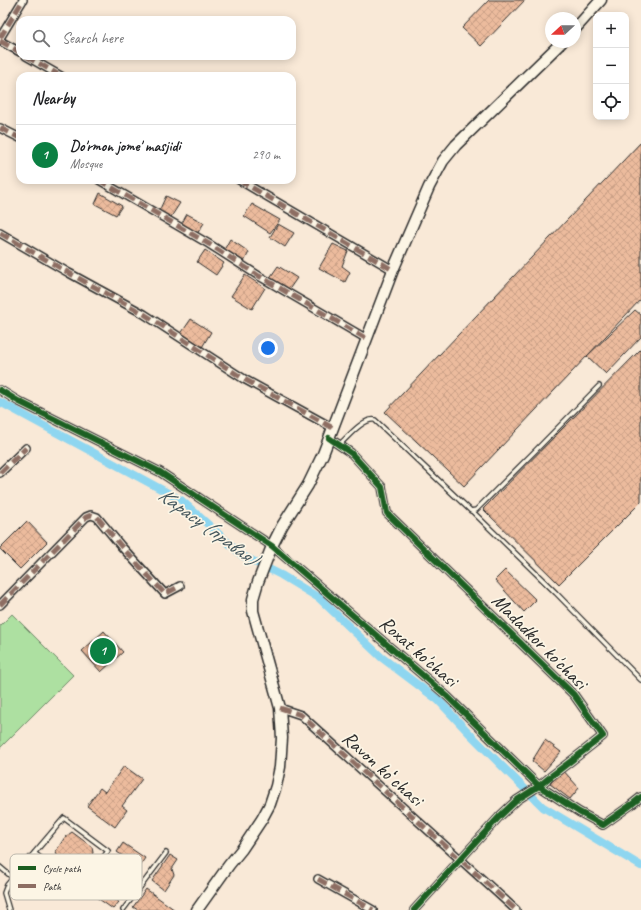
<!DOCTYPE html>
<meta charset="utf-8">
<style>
:root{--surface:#fff;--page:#f2f2f2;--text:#202124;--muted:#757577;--line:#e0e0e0;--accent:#0b8043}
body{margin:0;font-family:Caveat,sans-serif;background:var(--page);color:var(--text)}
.controls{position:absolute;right:12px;top:12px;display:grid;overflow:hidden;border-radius:8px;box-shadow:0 2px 10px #0003}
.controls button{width:36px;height:36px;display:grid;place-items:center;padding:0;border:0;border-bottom:1px solid var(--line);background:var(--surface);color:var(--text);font:20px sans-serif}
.compass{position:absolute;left:545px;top:12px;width:36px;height:36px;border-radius:50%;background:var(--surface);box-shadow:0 2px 10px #0003;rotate:249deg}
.you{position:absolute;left:268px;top:348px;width:14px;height:14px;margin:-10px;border:3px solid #fff;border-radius:50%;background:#1a73e8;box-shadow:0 0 0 6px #1a73e833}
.badge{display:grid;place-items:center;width:26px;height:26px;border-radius:50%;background:var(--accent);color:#fff;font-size:13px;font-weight:700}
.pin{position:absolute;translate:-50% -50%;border:2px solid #fff;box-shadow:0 1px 4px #0006}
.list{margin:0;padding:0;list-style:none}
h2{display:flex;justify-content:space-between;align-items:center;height:52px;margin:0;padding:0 16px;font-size:17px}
h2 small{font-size:13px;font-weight:400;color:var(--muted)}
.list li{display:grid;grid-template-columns:26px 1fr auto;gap:12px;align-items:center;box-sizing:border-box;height:60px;padding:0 16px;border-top:1px solid var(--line)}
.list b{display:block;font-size:15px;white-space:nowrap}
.list p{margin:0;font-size:13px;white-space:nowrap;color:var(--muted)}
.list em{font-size:13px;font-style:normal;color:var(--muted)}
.icon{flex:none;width:22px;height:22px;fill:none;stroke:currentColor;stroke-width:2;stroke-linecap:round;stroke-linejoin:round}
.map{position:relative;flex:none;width:641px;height:910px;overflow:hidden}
.search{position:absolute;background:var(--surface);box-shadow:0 2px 10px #0003;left:16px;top:16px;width:280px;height:44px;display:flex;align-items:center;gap:10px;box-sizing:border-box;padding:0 14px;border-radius:12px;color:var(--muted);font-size:15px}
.panel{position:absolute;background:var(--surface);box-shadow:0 2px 10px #0003;left:16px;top:72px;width:280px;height:112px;border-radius:12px}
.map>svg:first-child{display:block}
.grass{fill:#ade0a1;stroke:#6c8666}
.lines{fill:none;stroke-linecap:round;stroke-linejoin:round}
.canal{stroke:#8ed6f0;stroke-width:8}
.building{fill:url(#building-cross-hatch);stroke:#2b2b2b}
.service-casing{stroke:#2b2b2b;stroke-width:6}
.minor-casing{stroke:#2b2b2b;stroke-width:10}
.secondary-casing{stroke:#2b2b2b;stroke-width:13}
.service{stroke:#fcf5e5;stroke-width:3.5}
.minor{stroke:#fcf5e5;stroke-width:7}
.secondary{stroke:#fcf5e5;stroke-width:10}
.quiet{stroke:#8d6e63;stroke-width:5;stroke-dasharray:10 5;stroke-linecap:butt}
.cycleway-casing{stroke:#fcf5e5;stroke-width:8}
.cycleway{stroke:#1b5e20;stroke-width:6}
.labels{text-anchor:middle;stroke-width:3.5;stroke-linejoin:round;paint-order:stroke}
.street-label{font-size:20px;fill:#2b2b2b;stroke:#fcf5e5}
.water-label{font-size:21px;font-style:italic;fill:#44565c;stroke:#fcf5e5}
.key{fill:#fcf5e5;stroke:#bdb8ad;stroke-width:1}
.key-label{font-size:11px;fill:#2b2b2b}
</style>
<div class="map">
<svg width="641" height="910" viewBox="0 0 641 910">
<defs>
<pattern id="building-cross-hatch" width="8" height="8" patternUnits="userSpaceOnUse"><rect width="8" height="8" fill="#ecbb9d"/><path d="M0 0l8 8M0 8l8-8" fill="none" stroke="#cba187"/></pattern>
</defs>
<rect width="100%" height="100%" fill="#f9e9d7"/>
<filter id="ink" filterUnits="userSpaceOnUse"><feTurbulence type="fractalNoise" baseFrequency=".025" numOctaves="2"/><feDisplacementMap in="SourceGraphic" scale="8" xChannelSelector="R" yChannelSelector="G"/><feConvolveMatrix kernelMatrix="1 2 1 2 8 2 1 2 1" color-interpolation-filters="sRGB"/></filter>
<g filter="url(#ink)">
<!-- grass -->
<path class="grass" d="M 12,614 L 73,675 L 0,748 L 0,626 Z"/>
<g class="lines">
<!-- canal -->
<path class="canal" d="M 0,402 L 181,500 L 243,556 L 281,575 L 319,598 L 381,657 L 438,700 L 470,734 L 543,807 L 641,866"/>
</g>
<!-- building -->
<g class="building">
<path d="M 489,0 L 525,0 L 481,46 L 462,28 Z"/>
<path d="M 641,142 L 641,299 L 464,486 L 385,412 Z"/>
<path d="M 100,193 L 122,206 L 116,215 L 95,204 Z"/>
<path d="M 166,196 L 180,203 L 171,217 L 159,211 Z"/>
<path d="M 252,204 L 280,220 L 270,233 L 244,216 Z"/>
<path d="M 187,214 L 204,223 L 197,234 L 181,225 Z"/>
<path d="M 278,224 L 294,233 L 285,247 L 270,237 Z"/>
<path d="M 230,239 L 249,252 L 244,262 L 224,250 Z"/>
<path d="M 333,244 L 348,251 L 342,266 L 350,272 L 345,282 L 319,268 Z"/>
<path d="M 205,250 L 224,263 L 216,275 L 197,262 Z"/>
<path d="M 278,266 L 297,278 L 288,291 L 269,279 Z"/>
<path d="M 245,275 L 265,288 L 252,309 L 231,296 Z"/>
<path d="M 635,310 L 641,315 L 641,337 L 606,374 L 587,356 Z"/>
<path d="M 191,319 L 211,332 L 201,349 L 180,335 Z"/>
<path d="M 641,349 L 641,502 L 559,584 L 483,509 Z"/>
<path d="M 27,521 L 47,542 L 20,569 L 0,549 L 0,548 Z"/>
<path d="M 505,570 L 536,600 L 524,612 L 495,580 Z"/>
<path d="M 104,631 L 123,652 L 101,672 L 82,651 Z"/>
<path d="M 545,740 L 561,752 L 544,771 L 532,761 Z"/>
<path d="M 124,766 L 142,779 L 122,806 L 127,810 L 115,827 L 87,806 L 100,788 L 105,792 Z"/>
<path d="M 562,769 L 579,788 L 570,799 L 550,784 Z"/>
<path d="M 72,832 L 92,847 L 93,853 L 83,870 L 75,874 L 58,860 L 56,851 L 65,837 Z"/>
<path d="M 123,843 L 145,858 L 139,867 L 117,852 Z"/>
<path d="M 170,855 L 178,860 L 172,869 L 174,875 L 164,890 L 152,881 Z"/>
<path d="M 92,883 L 119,902 L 113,909 L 86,890 Z"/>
<path d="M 146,889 L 175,910 L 138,910 L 133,907 Z"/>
</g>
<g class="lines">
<!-- service casing -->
<g class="service-casing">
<g id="service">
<path d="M 339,445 C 348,437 363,418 375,420 L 471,511 L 476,510 L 536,450 L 599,386"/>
<path d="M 472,511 L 556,593 L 641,680"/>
<path d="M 0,867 L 13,878"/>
<path d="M 9,910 L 4,893 L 7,885 L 64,818 L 108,851 L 80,888 L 34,853"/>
<path d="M 123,910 L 166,853"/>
</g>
</g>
<!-- minor casing -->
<g class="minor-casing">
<g id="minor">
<path d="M 0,38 L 23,0"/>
<path d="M 0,41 L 20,52"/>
<path d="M 26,56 L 61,76"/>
<path d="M 0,128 L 20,138"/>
<path d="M 99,180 L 209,244 L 259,276 L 367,339"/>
<path d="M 239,180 L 393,270"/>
<path d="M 0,233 L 69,273 L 144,314 L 244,379 L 333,428"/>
<path d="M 0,390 L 18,401 L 160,472 L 272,546 L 447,696 L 539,786 L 579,812 L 603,825 L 631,805 L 641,797"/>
<path d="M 329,438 L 351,453 L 382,487 L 387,513 L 574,695 L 603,736 L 571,761 L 550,777 L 539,786 L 517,800 L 499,817 L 414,910"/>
<path d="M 0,473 L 26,448"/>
<path d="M 0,605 L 86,517 L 91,515 L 97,517 L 121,546 L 165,594 L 180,586"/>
<path d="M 280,708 L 301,715 L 516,910"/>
<path d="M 318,879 L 373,910"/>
</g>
</g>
<!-- secondary casing -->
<g class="secondary-casing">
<g id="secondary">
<path d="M 575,29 L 601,0"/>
<path d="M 197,910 L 229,865 L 242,849 L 262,819 L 270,804 L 276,786 L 280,767 L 282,738 L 280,708 L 253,611 L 253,599 L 258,582 L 272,546 L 282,526 L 308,485 L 323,454 L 393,270 L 429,187 L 443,161 L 456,145 L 562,42"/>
</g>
</g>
<!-- service -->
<use href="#service" class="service"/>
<!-- minor -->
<use href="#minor" class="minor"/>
<!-- secondary -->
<use href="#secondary" class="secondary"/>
<!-- quiet -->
<g class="quiet">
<path d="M 0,38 L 23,0"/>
<path d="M 0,41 L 20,52"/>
<path d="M 26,56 L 61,76"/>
<path d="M 0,128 L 20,138"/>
<path d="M 99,180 L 209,244 L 259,276 L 367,339"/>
<path d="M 239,180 L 393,270"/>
<path d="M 0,233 L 69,273 L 144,314 L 244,379 L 333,428"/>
<path d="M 0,473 L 26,448"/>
<path d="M 0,605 L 86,517 L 91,515 L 97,517 L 121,546 L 165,594 L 180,586"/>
<path d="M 280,708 L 301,715 L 516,910"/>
<path d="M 318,879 L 373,910"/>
</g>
<!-- cycleway casing -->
<g class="cycleway-casing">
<g id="cycleway">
<path d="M 0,390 L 18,401 L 160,472 L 272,546 L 447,696 L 539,786 L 579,812 L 603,825 L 631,805 L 641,797"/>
<path d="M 329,438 L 351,453 L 382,487 L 387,513 L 574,695 L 603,736 L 571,761 L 550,777 L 539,786 L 517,800 L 499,817 L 414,910"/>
</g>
</g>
<!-- cycleway -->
<use href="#cycleway" class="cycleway"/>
</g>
</g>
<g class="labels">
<!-- street labels -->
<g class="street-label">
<text transform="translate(540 641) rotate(45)" y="7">Madadkor ko'chasi</text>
<text transform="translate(419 651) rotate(41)" y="7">Roxat ko'chasi</text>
<text transform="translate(383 768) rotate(42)" y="7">Ravon koʻchasi</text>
</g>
<!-- water labels -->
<g class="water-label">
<text transform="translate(208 526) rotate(36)" y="7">Карасу (правая)</text>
</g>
</g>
<!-- legend -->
<rect x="10" y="854" width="132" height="46" rx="6" class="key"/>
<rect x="18" y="866" width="18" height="4" fill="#1b5e20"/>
<rect x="18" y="884" width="18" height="4" fill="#8d6e63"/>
<g class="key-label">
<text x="43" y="872">Cycle path</text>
<text x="43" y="890">Path</text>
</g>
</svg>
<div class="controls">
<button>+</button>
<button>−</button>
<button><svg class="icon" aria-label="locate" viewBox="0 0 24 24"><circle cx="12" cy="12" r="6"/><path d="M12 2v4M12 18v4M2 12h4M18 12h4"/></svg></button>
</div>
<svg class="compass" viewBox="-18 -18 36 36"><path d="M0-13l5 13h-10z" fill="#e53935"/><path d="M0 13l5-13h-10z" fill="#757577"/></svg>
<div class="you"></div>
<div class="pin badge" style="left:103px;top:651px">1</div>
<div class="search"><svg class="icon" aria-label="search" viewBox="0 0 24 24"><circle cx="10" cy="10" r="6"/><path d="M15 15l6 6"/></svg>Search here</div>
<section class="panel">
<h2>Nearby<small></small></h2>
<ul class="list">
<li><span class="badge">1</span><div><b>Do'rmon jome' masjidi</b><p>Mosque</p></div><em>290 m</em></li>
</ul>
</section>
</div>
